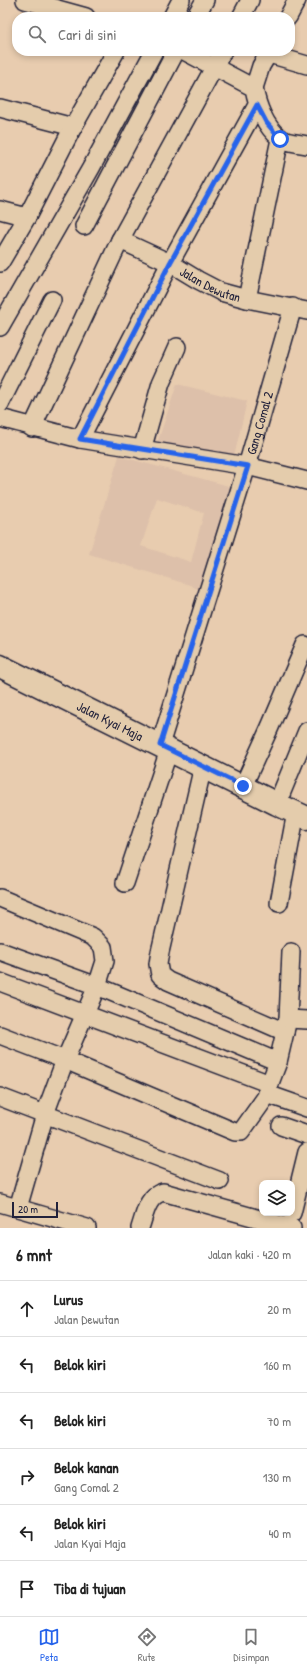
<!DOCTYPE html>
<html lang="id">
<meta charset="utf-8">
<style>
:root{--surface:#fff;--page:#f6f6f6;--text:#222;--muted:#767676;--line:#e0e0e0;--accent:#2563eb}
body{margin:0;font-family:"Patrick Hand",sans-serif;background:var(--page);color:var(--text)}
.controls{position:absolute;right:12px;bottom:12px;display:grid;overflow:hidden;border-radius:8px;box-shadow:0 2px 6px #0003}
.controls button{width:36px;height:36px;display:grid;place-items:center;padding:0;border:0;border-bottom:1px solid var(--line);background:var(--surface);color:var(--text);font:20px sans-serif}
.scale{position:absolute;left:12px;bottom:10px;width:46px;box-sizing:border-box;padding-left:4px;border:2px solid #22223b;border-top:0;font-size:11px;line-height:14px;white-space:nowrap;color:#22223b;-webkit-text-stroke:3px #e4ccac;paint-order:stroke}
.stop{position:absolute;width:12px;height:12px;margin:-9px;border:3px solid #2563eb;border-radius:50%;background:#fff}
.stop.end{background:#2563eb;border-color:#fff;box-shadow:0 1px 4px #0008}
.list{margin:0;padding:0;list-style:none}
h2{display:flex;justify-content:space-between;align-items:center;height:52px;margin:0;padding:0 16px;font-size:17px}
h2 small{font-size:13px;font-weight:400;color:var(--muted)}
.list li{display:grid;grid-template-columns:26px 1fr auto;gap:12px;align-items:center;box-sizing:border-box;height:56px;padding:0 16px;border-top:1px solid var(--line)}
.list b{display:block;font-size:15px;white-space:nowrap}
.list p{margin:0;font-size:13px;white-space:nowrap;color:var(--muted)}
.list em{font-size:13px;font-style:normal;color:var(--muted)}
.icon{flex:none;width:22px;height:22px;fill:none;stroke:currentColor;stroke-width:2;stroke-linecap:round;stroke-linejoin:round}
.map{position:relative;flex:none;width:307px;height:1228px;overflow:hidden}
.search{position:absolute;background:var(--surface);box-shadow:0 2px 6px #0003;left:12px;right:12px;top:12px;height:44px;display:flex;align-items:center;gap:10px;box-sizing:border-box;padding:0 14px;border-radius:16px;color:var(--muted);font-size:15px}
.sheet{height:388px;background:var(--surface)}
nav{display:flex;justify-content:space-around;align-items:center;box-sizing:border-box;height:56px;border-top:1px solid var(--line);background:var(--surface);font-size:11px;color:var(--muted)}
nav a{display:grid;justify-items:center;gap:2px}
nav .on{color:var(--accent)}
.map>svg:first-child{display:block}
.built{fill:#ddc0aa;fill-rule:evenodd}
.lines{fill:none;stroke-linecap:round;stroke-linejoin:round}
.minor-casing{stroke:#22223b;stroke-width:20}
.major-casing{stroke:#22223b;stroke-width:25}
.minor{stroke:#e4ccac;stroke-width:17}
.major{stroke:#e4ccac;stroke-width:22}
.route{stroke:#2563eb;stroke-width:5}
.labels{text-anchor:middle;stroke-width:3.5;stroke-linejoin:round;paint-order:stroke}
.street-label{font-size:13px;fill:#22223b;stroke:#e4ccac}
</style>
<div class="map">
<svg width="307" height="1228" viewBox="0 0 307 1228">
<rect width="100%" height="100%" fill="#e8ccaf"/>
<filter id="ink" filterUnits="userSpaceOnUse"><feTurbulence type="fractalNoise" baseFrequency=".025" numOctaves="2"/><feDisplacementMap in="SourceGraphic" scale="8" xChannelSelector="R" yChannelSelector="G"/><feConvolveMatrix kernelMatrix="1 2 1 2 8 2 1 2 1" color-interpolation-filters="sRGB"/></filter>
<g filter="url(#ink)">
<!-- built -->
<g class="built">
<path d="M 177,384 L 247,401 L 233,461 L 156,447 Z"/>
<path d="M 119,456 L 236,488 L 205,593 L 190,585 L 89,554 ZM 157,498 L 204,513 L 191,562 L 141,546 Z"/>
</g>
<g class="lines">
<!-- minor casing -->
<g class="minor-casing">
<g id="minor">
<path d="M 25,0 L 86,17"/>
<path d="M 172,17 L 181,0"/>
<path d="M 195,17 L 205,0"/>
<path d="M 241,17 L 250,0"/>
<path d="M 288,17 L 297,0"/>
<path d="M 184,51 L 254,88 C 257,105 265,127 280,138 C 286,143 299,143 307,145"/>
<path d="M 269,54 L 307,65"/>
<path d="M 254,88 L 261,66 L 270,51"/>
<path d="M 0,108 L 73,127"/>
<path d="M 0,210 L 27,217"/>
<path d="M 84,226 L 176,51"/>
<path id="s1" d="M 120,240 L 170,263 L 198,280 L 221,292 L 247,299 L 307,311"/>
<path d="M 0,263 L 27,217 L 73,127 L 116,51"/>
<path d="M 247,299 L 280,139"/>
<path d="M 0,327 L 91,168 L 154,51"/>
<path d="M 0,404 L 52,300"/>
<path d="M 0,418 L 80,439 L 247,466 L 307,481"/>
<path d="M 32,428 L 120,240 L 223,51"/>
<path d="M 80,439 L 170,263 L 257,105"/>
<path d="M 142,450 L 161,383 L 177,347"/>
<path id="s2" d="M 160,745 L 247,466 L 293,307"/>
<path d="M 203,766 L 160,952 L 158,964 L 160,975 L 168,981 L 285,1032"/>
<path d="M 243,786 L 270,727 L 305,645"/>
<path d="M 277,804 L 307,731"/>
<path d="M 125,883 L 169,750"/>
<path d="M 0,898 L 93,937 L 103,947 L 105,961 L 97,986 L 65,1060 L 45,1114 L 18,1208"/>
<path d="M 279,903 L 296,812"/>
<path d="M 0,951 L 97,986 L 278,1062"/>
<path d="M 291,952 L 288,1019 L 278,1062 L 267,1091 L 270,1095 L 307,1108"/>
<path d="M 0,982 L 270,1084"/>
<path d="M 288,1019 L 307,1020"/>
<path d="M 0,1035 L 65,1060 L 235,1132 L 241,1132 L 268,1094"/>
<path d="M 0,1097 L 220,1181"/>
<path d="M 281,1126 L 307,1135"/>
<path d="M 0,1203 L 87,1228"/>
<path d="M 292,1213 L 307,1152"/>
<path d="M 140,1228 C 145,1214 147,1196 163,1192 L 292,1228"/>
</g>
</g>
<!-- major casing -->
<g class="major-casing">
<g id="major">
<path id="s3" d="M 0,666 L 277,804 L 307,818"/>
</g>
</g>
<!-- minor -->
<use href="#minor" class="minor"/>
<!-- major -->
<use href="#major" class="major"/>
</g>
</g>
<g class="lines" filter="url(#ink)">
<!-- route -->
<path class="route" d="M 243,786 L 160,745 L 248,466 L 80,439 L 170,263 L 257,105 L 266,122 L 280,139"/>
</g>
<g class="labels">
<!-- street labels -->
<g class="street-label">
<text dy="5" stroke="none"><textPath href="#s1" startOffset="101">Jalan Dewutan</textPath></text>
<text dy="5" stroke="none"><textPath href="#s2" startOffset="337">Gang Comal 2</textPath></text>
<text dy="5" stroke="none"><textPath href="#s3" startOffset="123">Jalan Kyai Maja</textPath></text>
</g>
</g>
</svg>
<div class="controls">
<button><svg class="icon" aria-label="layers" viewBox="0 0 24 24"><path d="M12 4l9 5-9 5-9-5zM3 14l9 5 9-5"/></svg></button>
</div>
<div class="scale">20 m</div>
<div class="stop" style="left:280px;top:139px"></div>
<div class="stop end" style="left:243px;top:786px"></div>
<div class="search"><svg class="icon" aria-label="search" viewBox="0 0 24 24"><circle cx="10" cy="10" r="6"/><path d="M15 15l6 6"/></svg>Cari di sini</div>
</div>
<section class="sheet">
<h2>6 mnt<small>Jalan kaki · 420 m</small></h2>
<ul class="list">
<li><svg class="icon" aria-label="ahead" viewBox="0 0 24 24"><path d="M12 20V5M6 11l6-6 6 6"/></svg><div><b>Lurus</b><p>Jalan Dewutan</p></div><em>20 m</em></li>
<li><svg class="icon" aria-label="left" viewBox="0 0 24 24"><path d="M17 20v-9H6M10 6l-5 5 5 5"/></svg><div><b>Belok kiri</b></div><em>160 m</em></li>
<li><svg class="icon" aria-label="left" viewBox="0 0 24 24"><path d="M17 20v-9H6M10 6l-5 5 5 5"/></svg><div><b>Belok kiri</b></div><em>70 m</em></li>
<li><svg class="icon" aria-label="right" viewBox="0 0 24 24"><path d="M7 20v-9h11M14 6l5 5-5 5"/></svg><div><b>Belok kanan</b><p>Gang Comal 2</p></div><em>130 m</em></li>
<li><svg class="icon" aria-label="left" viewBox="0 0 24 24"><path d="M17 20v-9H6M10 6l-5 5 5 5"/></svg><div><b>Belok kiri</b><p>Jalan Kyai Maja</p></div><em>40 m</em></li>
<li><svg class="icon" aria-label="arrive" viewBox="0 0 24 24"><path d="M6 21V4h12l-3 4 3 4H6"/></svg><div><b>Tiba di tujuan</b></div></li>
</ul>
</section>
<nav>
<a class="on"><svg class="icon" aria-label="map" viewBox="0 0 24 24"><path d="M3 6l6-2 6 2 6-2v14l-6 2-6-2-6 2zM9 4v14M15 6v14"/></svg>Peta</a>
<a><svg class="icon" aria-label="directions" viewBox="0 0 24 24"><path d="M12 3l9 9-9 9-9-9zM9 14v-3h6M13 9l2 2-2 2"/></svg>Rute</a>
<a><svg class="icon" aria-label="saved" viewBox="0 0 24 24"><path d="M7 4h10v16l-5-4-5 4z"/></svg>Disimpan</a>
</nav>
